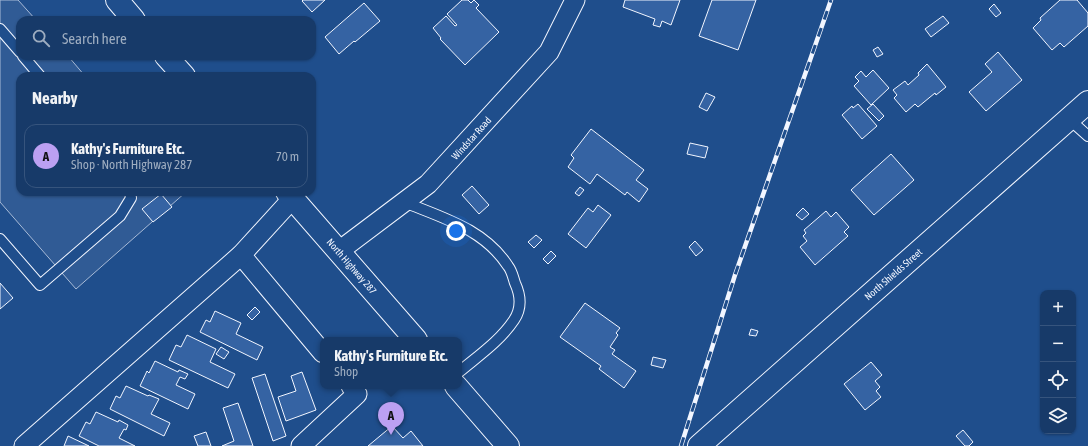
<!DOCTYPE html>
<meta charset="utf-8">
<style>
:root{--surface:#173a69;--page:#244571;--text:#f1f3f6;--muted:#9eadc0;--line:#36547d;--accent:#bca0f2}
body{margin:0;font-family:"Asap Condensed",sans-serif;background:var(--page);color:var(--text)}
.controls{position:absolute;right:12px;bottom:12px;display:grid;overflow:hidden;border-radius:8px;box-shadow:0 1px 3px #0004}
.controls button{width:36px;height:36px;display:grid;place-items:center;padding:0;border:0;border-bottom:1px solid var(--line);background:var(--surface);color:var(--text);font:20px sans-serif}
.you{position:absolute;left:456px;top:231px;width:14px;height:14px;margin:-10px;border:3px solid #fff;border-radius:50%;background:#1a73e8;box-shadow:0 0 0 6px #1a73e833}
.badge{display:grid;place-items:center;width:26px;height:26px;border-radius:50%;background:var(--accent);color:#111;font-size:13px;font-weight:700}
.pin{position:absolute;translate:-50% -33px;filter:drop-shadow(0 1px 2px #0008)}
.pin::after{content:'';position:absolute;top:21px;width:14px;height:12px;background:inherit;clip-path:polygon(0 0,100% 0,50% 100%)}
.popup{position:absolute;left:320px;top:337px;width:142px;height:52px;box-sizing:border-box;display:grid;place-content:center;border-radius:8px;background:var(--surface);filter:drop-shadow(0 1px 3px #0005);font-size:13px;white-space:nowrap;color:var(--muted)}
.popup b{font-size:15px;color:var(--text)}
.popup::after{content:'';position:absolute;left:50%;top:100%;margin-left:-8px;border:8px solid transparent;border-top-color:var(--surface)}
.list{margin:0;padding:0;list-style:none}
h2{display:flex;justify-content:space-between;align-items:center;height:52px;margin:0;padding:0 16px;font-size:17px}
h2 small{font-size:13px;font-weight:400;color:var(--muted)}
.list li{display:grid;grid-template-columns:26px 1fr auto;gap:12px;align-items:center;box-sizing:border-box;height:64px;margin:0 8px 8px;padding:0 8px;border:1px solid var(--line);border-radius:12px}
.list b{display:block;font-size:15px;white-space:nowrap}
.list p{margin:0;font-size:13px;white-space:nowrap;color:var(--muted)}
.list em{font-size:13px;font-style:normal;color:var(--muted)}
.icon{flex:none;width:22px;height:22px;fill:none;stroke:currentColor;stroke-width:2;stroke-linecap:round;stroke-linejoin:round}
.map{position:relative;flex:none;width:1088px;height:446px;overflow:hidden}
.search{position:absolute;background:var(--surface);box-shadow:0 1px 3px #0004;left:16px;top:16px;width:300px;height:44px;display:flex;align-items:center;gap:10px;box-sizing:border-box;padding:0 14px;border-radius:12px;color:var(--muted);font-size:15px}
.panel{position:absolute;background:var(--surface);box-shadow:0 1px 3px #0004;left:16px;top:72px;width:300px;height:124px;border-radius:12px}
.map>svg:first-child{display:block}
.parking{fill:#305b95;stroke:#a8bbd7}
.building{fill:#3563a3;stroke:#f2f6ff}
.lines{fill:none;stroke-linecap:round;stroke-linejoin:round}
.service-casing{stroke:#f2f6ff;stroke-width:12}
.minor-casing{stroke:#f2f6ff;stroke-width:21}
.secondary-casing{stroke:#f2f6ff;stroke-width:24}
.trunk-casing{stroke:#f2f6ff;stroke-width:24}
.service{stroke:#1f4e8c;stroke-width:10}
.minor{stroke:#1f4e8c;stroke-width:19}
.secondary{stroke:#1f4e8c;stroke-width:22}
.trunk{stroke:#1f4e8c;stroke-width:22}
.rail-casing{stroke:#f2f6ff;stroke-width:4.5}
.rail{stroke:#1f4e8c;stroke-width:3;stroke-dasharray:9;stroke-linecap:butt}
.labels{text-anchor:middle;stroke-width:3;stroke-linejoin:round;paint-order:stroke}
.street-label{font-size:10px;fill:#f2f6ff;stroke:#1f4e8c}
</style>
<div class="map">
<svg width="1088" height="446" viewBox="0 0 1088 446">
<rect width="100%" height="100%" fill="#1f4e8c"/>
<!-- parking -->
<path class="parking" d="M 0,0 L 18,0 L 36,20 L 20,20 L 20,56 L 68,56 L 85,76 L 20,76 L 20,192 L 186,192 L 76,289 L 0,202 Z"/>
<!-- building -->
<g class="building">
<path d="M 303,0 L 325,0 L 312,12 L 302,1 Z"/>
<path d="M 462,0 L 468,0 L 471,3 L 474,0 L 479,5 L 476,8 L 499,32 L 465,65 L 440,39 L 441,38 L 433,28 L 446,16 L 455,26 L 457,25 L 447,14 Z"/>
<path d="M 625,0 L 680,0 L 671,25 L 662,21 L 660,27 L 653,25 L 655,19 L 623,7 Z"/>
<path d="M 712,0 L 756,0 L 738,50 L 699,36 Z"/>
<path d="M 1060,0 L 1077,0 L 1088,13 L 1088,26 L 1064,47 L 1060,43 L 1052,50 L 1033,28 L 1041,20 L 1040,18 Z"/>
<path d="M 364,3 L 380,21 L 355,42 L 354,41 L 339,54 L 325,37 Z"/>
<path d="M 994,4 L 1001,13 L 996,17 L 989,9 Z"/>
<path d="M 943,16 L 949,23 L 931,37 L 925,29 Z"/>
<path d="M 878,47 L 883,54 L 877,57 L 873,50 Z"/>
<path d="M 998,52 L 1022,80 L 986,111 L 969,92 L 992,72 L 985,64 Z"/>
<path d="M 927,64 L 946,87 L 936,95 L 935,93 L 918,107 L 915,104 L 906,112 L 894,98 L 897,95 L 893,90 L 905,81 L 908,85 L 919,75 L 918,73 Z"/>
<path d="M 873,70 L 889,88 L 871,105 L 854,86 L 859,81 L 855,77 L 861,71 L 866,77 Z"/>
<path d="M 706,93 L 715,97 L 707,111 L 699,107 Z"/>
<path d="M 858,104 L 877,126 L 862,139 L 842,115 L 852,106 L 853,108 Z"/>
<path d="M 873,104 L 884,116 L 879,121 L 867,109 Z"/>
<path d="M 591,129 L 644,170 L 636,180 L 648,189 L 639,202 L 627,192 L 625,195 L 597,174 L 590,184 L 568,167 L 574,158 L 571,155 Z"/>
<path d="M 690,143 L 708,147 L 705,158 L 687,154 Z"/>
<path d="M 891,154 L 914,180 L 874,215 L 851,190 Z"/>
<path d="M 472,186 L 489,205 L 479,214 L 462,195 Z"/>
<path d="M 580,187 L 584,190 L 579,196 L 575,193 Z"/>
<path d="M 161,194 L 172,207 L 153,222 L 142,209 Z"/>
<path d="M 598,205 L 611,215 L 586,248 L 568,234 L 588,208 L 593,212 Z"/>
<path d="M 803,208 L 809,214 L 802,220 L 796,215 Z"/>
<path d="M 826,211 L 831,217 L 836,212 L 849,227 L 844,232 L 848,236 L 815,265 L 800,247 L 807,241 L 803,236 L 806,233 L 804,230 Z"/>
<path d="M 536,235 L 542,240 L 534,248 L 528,242 Z"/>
<path d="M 695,241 L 703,250 L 696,256 L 689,247 Z"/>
<path d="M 551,251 L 556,256 L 548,264 L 543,259 Z"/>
<path d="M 0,283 L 13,298 L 0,309 Z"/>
<path d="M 585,303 L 620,328 L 616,333 L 618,335 L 610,347 L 615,350 L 612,354 L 636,371 L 624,388 L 599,369 L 601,366 L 560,337 Z"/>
<path d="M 255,307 L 260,312 L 252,320 L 247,315 Z"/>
<path d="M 215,311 L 241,323 L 236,334 L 263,347 L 257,360 L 200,332 L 206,320 L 210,322 Z"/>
<path d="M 751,329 L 758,331 L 756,336 L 749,335 Z"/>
<path d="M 187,335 L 216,349 L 210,362 L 235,374 L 228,388 L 169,360 L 176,345 L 181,347 Z"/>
<path d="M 221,347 L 229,352 L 224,359 L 216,354 Z"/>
<path d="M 653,357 L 666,360 L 663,368 L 651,365 Z"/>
<path d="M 155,361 L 178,372 L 179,370 L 188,374 L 185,379 L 180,377 L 176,385 L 195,394 L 188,409 L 140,386 L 147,371 L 149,373 Z"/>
<path d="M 871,362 L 882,375 L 875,381 L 880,387 L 876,391 L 881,397 L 865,410 L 844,384 Z"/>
<path d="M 302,372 L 316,410 L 286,421 L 278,397 L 296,391 L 291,376 Z"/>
<path d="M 265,374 L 286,436 L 273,441 L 252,378 Z"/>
<path d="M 126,386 L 148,396 L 149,395 L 159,399 L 151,414 L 170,423 L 164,436 L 110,409 L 116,396 L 120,398 Z"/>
<path d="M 238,403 L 253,446 L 222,446 L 234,441 L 223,408 Z"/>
<path d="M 96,412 L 118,422 L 119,420 L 128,425 L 126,430 L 124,429 L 119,438 L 135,446 L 99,446 L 79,436 L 86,422 L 90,424 Z"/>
<path d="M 392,426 L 403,438 L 411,431 L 423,446 L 368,446 Z"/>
<path d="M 963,430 L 973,442 L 969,446 L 965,446 L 956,436 Z"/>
<path d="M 206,432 L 211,446 L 198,446 L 194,436 Z"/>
<path d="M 68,436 L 89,446 L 64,446 Z"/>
</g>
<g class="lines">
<!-- service casing -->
<g class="service-casing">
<g id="service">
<path d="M 0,29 L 20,52"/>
<path d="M 23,56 L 40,76"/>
<path d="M 1069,119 L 1088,136"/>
<path d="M 404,202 C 443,218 484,229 508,266 C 512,271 513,277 515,283 C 521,296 522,308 514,320 C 500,341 478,356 459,372"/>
<path d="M 0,239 L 40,285 L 120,216 L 131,198 L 130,192"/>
</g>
</g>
<!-- minor casing -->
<g class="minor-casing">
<g id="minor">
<path d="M 339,251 L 428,184 L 549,52 L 575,0"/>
<path d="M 241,255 L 323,353"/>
<path d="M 24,446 L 241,255 L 293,198"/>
<path d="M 301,446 L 357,394 L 351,386"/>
</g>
</g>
<!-- secondary casing -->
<g class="secondary-casing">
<path id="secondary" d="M 699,446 L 1088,102"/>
</g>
<!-- trunk casing -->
<g class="trunk-casing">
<g id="trunk">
<path d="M 117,0 L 134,20"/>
<path d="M 166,56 L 184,76"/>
<path d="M 287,192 L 416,340"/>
<path d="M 456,386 L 508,446"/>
</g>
</g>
<!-- service -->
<use href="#service" class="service"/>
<!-- minor -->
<use href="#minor" class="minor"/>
<!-- secondary -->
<use href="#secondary" class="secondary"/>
<!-- trunk -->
<use href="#trunk" class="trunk"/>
<!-- rail casing -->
<g class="rail-casing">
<path id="rail" d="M 681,446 L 735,275 L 831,0"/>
</g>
<!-- rail -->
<use href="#rail" class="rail"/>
</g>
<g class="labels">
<!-- street labels -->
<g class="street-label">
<text transform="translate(471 138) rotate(-48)" y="4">Windstar Road</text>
<text transform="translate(352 266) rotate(49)" y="4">North Highway 287</text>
<text transform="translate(893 274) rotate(-41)" y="4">North Shields Street</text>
</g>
</g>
</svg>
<div class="controls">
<button>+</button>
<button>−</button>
<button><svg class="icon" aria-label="locate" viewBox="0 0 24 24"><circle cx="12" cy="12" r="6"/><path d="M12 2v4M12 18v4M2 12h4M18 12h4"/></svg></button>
<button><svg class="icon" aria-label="layers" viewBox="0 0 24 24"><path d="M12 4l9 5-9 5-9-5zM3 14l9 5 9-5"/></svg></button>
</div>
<div class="you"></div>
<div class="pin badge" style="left:391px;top:435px">A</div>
<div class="popup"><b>Kathy's Furniture Etc.</b>Shop</div>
<div class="search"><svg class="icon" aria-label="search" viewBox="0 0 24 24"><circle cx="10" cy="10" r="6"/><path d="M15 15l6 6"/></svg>Search here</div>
<section class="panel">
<h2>Nearby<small></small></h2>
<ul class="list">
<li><span class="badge">A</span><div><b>Kathy's Furniture Etc.</b><p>Shop · North Highway 287</p></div><em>70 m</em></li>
</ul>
</section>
</div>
